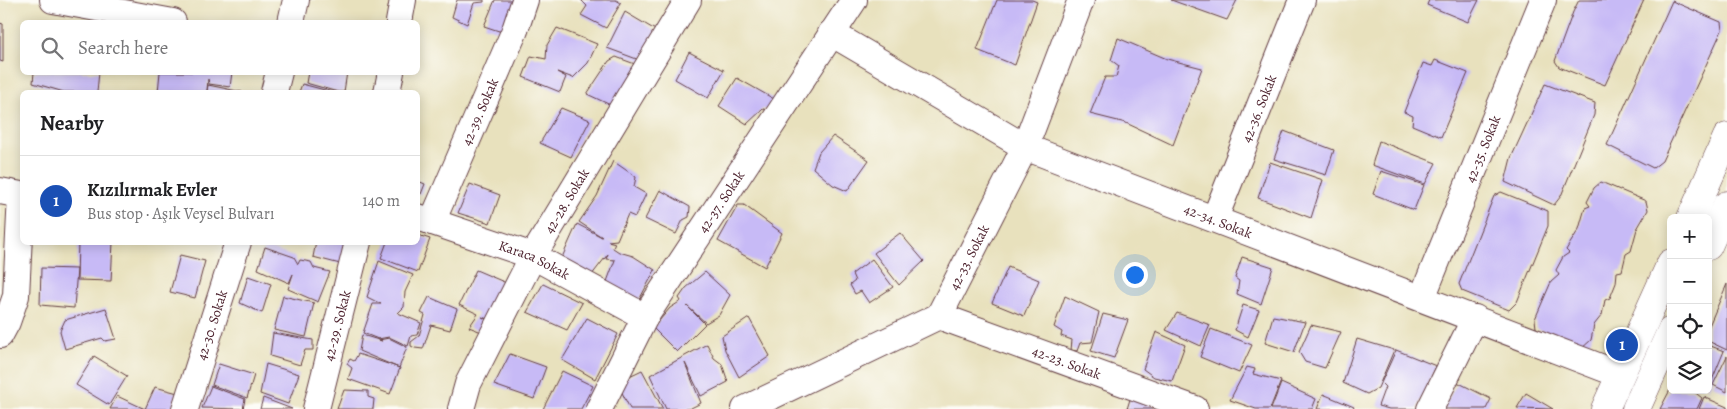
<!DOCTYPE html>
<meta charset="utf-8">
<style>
:root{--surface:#fff;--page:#f6f6f6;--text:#202124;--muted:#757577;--line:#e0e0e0;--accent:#7c3aed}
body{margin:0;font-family:Alegreya,serif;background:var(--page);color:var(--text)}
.controls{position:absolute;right:15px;bottom:15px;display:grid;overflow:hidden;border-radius:8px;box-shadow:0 2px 12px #0003}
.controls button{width:45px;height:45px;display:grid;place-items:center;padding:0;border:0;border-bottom:1px solid var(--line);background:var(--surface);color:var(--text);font:25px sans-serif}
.you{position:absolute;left:1134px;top:274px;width:18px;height:18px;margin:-12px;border:4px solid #fff;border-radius:50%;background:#1a73e8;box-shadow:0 0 0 8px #1a73e833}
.badge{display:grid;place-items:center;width:32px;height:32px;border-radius:50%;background:var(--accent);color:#fff;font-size:16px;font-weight:700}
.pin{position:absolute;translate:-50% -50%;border:2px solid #fff;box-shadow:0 1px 5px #0006}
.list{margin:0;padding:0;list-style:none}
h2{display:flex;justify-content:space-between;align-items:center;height:65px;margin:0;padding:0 20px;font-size:21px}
h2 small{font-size:16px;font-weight:400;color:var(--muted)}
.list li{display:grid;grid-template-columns:32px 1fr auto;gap:15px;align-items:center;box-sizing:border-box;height:90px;padding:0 20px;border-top:1px solid var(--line)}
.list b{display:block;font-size:19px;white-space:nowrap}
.list p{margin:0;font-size:16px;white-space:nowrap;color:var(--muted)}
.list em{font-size:16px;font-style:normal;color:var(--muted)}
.icon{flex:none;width:28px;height:28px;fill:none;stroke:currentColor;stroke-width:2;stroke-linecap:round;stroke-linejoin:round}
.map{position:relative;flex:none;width:1727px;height:409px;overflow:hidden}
.search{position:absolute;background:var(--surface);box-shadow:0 2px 12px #0003;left:20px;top:20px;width:400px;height:55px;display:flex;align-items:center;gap:12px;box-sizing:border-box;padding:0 18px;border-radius:8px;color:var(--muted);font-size:19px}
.panel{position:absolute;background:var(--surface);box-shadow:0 2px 12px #0003;left:20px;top:90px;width:400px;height:155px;border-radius:8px}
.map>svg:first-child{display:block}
.building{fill:#c7baf6}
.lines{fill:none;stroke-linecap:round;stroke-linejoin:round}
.minor-casing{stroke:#623c41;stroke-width:28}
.secondary-casing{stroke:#623c41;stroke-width:29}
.minor{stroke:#fff;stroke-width:26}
.secondary{stroke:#fff;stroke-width:28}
.labels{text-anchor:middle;stroke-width:4;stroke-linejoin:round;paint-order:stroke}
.street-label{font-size:14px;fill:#4a1f2b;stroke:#fdfcf7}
</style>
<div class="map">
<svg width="1727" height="409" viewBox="0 0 1727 409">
<rect width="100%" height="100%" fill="#fdfcf7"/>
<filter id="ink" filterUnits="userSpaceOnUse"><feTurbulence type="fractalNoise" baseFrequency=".02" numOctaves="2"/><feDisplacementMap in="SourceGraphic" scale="10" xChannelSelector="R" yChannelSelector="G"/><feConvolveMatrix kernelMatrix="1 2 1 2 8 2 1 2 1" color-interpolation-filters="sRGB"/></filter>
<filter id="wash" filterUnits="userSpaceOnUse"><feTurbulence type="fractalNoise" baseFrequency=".0096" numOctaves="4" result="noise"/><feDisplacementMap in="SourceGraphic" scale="20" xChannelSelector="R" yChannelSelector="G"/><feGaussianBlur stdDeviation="1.12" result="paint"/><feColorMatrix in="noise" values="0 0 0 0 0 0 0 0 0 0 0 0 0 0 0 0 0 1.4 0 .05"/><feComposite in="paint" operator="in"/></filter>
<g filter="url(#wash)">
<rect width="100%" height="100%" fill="#e8e1bd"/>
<g id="blocks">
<!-- building -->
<g class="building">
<path d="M 457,0 L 484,0 L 484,2 L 474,3 L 467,24 L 452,17 Z"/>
<path d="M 495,0 L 519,0 L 505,33 L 484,26 Z"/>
<path d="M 581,0 L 616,0 L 621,3 L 606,28 L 581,15 L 587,6 Z"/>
<path d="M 997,0 L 1032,0 L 1037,2 L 1015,65 L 977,50 Z"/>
<path d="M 1171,0 L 1237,0 L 1227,20 Z"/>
<path d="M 1429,0 L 1479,0 L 1468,22 L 1427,5 Z"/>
<path d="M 1579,0 L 1644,0 L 1605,85 L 1559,67 L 1555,61 L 1573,12 Z"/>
<path d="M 1672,1 L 1721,22 L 1722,30 L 1662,161 L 1653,168 L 1607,145 Z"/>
<path d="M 625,12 L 657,31 L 642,61 L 607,48 Z"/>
<path d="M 0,23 L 3,24 L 3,62 L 0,61 Z"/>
<path d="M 557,28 L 597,44 L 588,63 L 573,78 L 557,72 L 566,77 L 560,92 L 523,77 L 531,56 L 546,59 L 547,45 Z"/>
<path d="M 1118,38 L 1167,59 L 1202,68 L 1173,145 L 1126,123 L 1090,114 L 1105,77 L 1116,77 L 1119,66 L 1111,60 Z"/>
<path d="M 689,52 L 724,70 L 708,98 L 675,79 Z"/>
<path d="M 616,57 L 643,67 L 619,109 L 587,94 L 609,61 Z"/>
<path d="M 1435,60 L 1468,73 L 1441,137 L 1412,125 L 1413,116 L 1404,112 L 1423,63 L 1432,66 Z"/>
<path d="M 34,72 L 99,72 L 97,92 L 64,92 L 33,83 Z"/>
<path d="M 160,72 L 232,72 L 230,87 L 209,84 L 208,79 L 207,91 L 208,85 L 242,92 L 158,92 Z"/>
<path d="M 308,72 L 347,72 L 344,92 L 338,92 L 306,83 Z"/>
<path d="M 737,78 L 774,99 L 768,110 L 763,109 L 747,124 L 719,106 Z"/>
<path d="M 302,84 L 332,92 L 299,92 Z"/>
<path d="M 1545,84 L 1595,103 L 1594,115 L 1561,196 L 1554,205 L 1505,182 L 1511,158 Z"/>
<path d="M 561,108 L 590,120 L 571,157 L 540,143 Z"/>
<path d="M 1284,131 L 1334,150 L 1326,175 L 1274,159 Z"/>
<path d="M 833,136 L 869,160 L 847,191 L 833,185 L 813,168 L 819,152 Z"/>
<path d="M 1379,141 L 1436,163 L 1425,184 L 1372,165 Z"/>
<path d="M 613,161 L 636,177 L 634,187 L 646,194 L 635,217 L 628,214 L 617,240 L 608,241 L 615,243 L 613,248 L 619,252 L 633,256 L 655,270 L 638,302 L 605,287 L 615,260 L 606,259 L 608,254 L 588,280 L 560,262 L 577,224 L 602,237 L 579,222 L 597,196 Z"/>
<path d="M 1270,162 L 1323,180 L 1311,218 L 1258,198 Z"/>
<path d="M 1381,171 L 1424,185 L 1414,210 L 1373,194 Z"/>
<path d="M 418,181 L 425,184 L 421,194 L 418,194 Z"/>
<path d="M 1601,182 L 1646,201 L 1648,210 L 1637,229 L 1631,251 L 1626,254 L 1622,271 L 1617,272 L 1616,283 L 1610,298 L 1605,300 L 1602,315 L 1594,325 L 1591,340 L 1581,349 L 1536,328 L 1535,319 L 1551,282 L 1559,275 L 1556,270 L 1563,257 L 1569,253 L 1566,250 L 1579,229 L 1585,208 L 1590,206 L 1587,202 L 1594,188 Z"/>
<path d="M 470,184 L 500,195 L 490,223 L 458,213 Z"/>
<path d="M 660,190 L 690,207 L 689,217 L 683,220 L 676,234 L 645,219 Z"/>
<path d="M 1501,192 L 1548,211 L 1548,226 L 1517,302 L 1509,310 L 1462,291 L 1459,284 L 1494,196 Z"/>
<path d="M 738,205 L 744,205 L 782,233 L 765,267 L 718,241 Z"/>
<path d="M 900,233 L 924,261 L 899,285 L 874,253 Z"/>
<path d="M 418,235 L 430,239 L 418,272 L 381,258 L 387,242 L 418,242 Z"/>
<path d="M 78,242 L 113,242 L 111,281 L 77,280 Z"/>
<path d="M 316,242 L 353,242 L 348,266 L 313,257 Z"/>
<path d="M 265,247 L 294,257 L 298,264 L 300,260 L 311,262 L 314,268 L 330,272 L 318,302 L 288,289 L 293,274 L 289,283 L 258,269 Z"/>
<path d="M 180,255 L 205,261 L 195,298 L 170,292 Z"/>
<path d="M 1242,257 L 1273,267 L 1261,304 L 1237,294 L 1239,281 L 1235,278 Z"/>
<path d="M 872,259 L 893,287 L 869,303 L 861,291 L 855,294 L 850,285 L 855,281 L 852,274 Z"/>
<path d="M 379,261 L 413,275 L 405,292 L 404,307 L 398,313 L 421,323 L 417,335 L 411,336 L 408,346 L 389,337 L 378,339 L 363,333 L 373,304 L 381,304 L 367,297 Z"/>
<path d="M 1008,267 L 1039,280 L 1024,316 L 992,303 Z"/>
<path d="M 41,268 L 77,269 L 74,308 L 40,305 Z"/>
<path d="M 476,270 L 511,285 L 495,322 L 482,317 L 494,323 L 489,335 L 469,327 L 478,314 L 459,305 Z"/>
<path d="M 705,272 L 730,295 L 719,315 L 706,323 L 687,306 L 705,324 L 677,352 L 653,328 L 670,308 L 681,301 L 679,298 L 686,288 Z"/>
<path d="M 248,276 L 271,284 L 262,313 L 240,303 Z"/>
<path d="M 543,284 L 582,303 L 567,330 L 527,312 Z"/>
<path d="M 1727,284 L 1727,350 L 1708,341 L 1708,328 Z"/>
<path d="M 283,296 L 314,303 L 306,337 L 274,330 Z"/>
<path d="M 1065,296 L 1099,312 L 1092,342 L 1080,343 L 1077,351 L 1071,350 L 1072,340 L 1061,336 L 1062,332 L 1054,327 Z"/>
<path d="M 429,297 L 457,309 L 450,330 L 431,325 L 423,349 L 415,348 L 411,346 L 411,342 L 419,336 L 425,315 L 421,313 Z"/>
<path d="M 1243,305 L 1259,310 L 1248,337 L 1235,330 Z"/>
<path d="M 106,308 L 116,339 L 105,341 L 102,338 L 65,349 L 60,331 L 65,320 Z"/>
<path d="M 1177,313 L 1210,325 L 1201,346 L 1166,330 Z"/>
<path d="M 1103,314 L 1128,320 L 1114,358 L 1091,351 Z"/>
<path d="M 1273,316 L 1305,322 L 1294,352 L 1265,343 Z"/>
<path d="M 587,318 L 618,334 L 595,379 L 562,360 Z"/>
<path d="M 749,318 L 770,356 L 739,377 L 725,350 L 722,336 Z"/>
<path d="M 1311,325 L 1341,332 L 1325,368 L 1305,362 L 1299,352 Z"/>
<path d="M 1211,329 L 1252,345 L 1239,373 L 1200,357 Z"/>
<path d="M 1156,332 L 1185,345 L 1172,381 L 1154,377 L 1143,369 Z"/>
<path d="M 273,333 L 313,340 L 313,350 L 305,350 L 300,365 L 270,356 Z"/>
<path d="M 362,335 L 382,341 L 379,340 L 389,338 L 407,347 L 399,368 L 359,351 Z"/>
<path d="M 1357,339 L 1394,350 L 1378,388 L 1367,394 L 1343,383 Z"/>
<path d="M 707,344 L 714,358 L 722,364 L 728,382 L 701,396 L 685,363 L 701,403 L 689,409 L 666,409 L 650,375 Z"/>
<path d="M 1708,345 L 1724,351 L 1708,390 Z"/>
<path d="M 1396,350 L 1436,366 L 1417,409 L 1389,409 L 1378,406 L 1385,387 L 1381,383 Z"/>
<path d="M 358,354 L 400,368 L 390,394 L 348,379 L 352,368 L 347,364 L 350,359 L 354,361 Z"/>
<path d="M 510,354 L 546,367 L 534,399 L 494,385 Z"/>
<path d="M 94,356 L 127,376 L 109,405 L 76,385 Z"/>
<path d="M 1727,356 L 1727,392 L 1713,385 Z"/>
<path d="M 219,364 L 254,375 L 247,398 L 212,385 Z"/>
<path d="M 266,364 L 299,374 L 288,404 L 260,394 Z"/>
<path d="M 1247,367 L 1255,369 L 1253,374 L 1281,381 L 1270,409 L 1256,409 L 1230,400 Z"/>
<path d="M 642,370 L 663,409 L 630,409 L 617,382 Z"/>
<path d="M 562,371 L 593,386 L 581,409 L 543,409 Z"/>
<path d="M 1457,382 L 1491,399 L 1486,409 L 1444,409 Z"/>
<path d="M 1281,383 L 1316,399 L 1312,409 L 1271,409 Z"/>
<path d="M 211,386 L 245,399 L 243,409 L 202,408 Z"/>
<path d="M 155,387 L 178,393 L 171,409 L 145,409 Z"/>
<path d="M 344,390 L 368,391 L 368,397 L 374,399 L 373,409 L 337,409 Z"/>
<path d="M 1670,390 L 1692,390 L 1702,398 L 1697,409 L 1660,409 Z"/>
<path d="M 1526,393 L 1553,409 L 1517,408 Z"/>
<path d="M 1323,394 L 1354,407 L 1353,409 L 1317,409 Z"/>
<path d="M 117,396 L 145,409 L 110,409 Z"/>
<path d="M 1131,396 L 1158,409 L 1127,409 Z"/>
<path d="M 1704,397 L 1727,407 L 1727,409 L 1699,409 Z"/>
<path d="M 263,398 L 292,409 L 260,409 Z"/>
</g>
</g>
</g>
<g filter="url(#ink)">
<use href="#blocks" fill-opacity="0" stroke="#623c41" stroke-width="1"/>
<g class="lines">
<!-- minor casing -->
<g class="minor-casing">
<g id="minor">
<path d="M 53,0 L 173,22"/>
<path d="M 291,22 L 296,0"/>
<path d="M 399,22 L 403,0"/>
<path id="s1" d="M 831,33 L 1025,147 L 1621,375"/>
<path d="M 274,92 L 279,72"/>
<path d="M 387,92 L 391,72"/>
<path d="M 0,191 L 21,195 L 16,296 L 7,322 L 0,335"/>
<path id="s2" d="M 418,217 L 533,256 L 645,317"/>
<path id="s3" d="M 1215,218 L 1302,0"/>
<path id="s4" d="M 432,222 L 515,30 L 525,0"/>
<path id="s5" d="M 1422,298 L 1543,0"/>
<path id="s6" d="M 939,316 L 1195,409"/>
<path id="s7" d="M 185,409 L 238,242"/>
<path id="s8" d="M 316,409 L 358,242"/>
<path id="s9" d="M 461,409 L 468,384 L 533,256 L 688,0"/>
<path id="s10" d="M 599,409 L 645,317 L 854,0"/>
<path id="s11" d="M 745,409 L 939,316 L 1025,147 L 1081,0"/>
<path d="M 1430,409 L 1475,318"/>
</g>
</g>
<!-- secondary casing -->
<g class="secondary-casing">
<g id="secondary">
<path d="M 1691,218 L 1727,137"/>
<path d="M 1708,246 L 1727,205"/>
<path d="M 1605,409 L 1671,263"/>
<path d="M 1636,409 L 1671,331"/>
</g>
</g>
<!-- minor -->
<use href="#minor" class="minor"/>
<!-- secondary -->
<use href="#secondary" class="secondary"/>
</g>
</g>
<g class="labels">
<!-- street labels -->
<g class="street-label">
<text dy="5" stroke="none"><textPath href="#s3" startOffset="118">42-36. Sokak</textPath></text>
<text dy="5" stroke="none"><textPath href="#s4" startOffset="120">42-39. Sokak</textPath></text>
<text dy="5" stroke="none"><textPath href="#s5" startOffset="161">42-35. Sokak</textPath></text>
<text dy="5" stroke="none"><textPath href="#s9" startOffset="234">42-28. Sokak</textPath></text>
<text dy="5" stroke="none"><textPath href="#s10" startOffset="241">42-37. Sokak</textPath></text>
<text dy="5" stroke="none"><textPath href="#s1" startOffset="432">42-34. Sokak</textPath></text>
<text dy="5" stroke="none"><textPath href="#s11" startOffset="281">42-33. Sokak</textPath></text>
<text dy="5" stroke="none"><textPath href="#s2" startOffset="124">Karaca Sokak</textPath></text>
<text dy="5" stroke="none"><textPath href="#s7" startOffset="88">42-30. Sokak</textPath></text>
<text dy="5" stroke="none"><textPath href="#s8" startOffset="86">42-29. Sokak</textPath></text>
<text dy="5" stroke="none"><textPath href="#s6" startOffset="136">42-23. Sokak</textPath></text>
</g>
</g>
</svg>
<div class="controls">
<button>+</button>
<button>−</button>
<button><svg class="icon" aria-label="locate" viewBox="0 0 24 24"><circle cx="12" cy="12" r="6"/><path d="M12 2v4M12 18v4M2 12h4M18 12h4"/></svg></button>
<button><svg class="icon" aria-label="layers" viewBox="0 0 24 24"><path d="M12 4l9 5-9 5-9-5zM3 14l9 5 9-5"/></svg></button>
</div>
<div class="you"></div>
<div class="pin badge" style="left:1622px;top:345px;background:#1a4fb4">1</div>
<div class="search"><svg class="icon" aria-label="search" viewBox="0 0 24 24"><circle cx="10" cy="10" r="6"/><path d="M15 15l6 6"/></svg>Search here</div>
<section class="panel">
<h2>Nearby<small></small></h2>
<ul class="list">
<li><span class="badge" style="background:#1a4fb4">1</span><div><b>Kızılırmak Evler</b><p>Bus stop · Aşık Veysel Bulvarı</p></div><em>140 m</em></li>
</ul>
</section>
</div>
